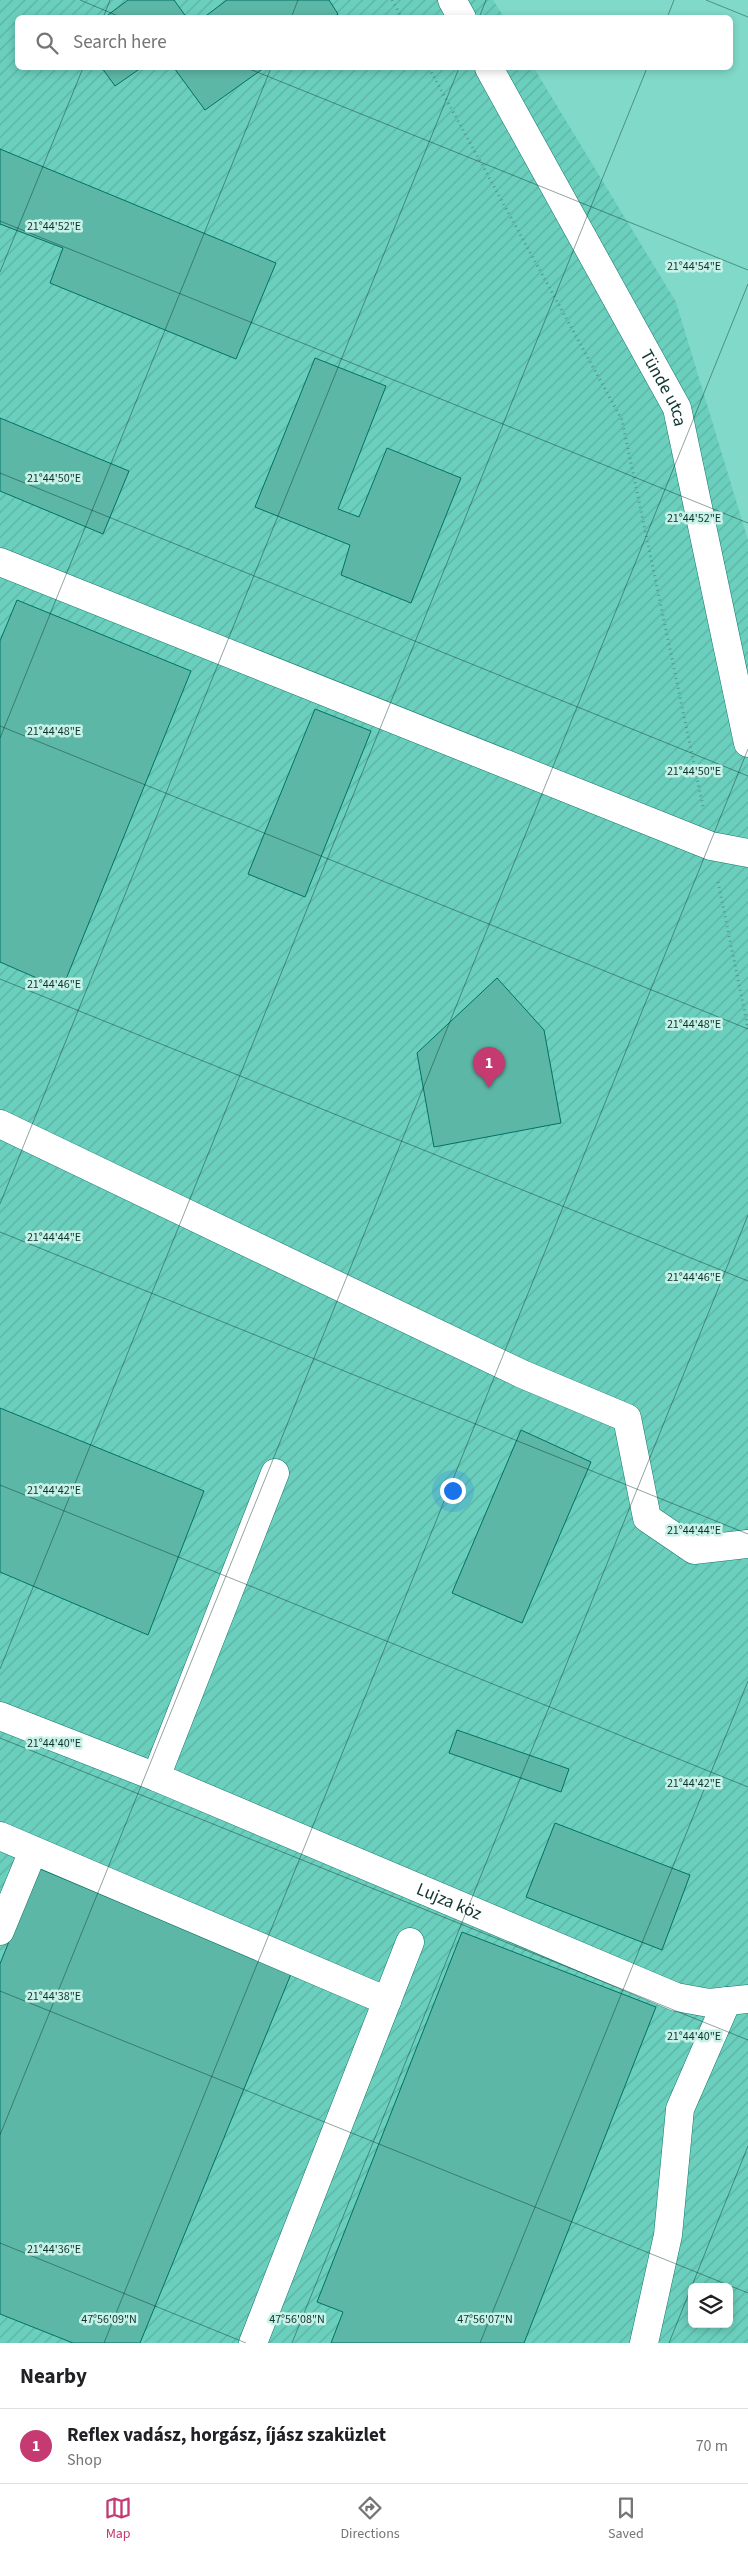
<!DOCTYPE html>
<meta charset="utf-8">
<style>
:root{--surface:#fff;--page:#f6f6f6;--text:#202124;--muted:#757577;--line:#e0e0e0;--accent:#c43a71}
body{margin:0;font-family:"Source Sans 3",sans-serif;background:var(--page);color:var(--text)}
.controls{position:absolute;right:15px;bottom:15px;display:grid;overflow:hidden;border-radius:8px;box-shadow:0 2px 8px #0003}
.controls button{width:45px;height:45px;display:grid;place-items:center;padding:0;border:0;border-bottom:1px solid var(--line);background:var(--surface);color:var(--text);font:25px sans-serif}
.you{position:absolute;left:452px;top:1490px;width:18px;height:18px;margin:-12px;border:4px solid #fff;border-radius:50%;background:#1a73e8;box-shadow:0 0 0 8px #1a73e833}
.badge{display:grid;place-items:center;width:32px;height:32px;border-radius:50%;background:var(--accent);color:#fff;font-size:16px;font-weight:700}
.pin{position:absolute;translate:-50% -41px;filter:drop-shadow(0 1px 2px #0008)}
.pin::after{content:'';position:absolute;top:26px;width:18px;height:15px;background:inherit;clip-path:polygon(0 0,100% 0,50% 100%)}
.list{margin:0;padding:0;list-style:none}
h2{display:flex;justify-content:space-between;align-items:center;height:65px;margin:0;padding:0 20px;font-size:21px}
h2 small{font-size:16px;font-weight:400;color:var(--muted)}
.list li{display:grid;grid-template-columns:32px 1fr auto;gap:15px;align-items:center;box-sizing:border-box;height:75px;padding:0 20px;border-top:1px solid var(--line)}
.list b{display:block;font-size:19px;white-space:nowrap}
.list p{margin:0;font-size:16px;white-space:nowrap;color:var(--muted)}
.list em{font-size:16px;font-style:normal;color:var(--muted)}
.icon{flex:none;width:28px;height:28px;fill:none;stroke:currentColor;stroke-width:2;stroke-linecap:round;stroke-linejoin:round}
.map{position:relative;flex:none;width:748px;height:2343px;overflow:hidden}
.search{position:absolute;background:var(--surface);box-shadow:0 2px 8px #0003;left:15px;right:15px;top:15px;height:55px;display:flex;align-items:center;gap:12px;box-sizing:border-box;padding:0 18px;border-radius:8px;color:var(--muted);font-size:19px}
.sheet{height:140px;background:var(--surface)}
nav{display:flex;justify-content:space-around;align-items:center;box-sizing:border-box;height:70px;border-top:1px solid var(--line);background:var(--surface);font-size:14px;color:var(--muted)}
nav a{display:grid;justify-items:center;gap:2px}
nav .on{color:var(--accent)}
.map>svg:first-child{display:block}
.industrial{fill:url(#industrial-furrows);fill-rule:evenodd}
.building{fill:#5db7a6;stroke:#007264}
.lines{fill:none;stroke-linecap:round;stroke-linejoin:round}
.minor-casing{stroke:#0f786a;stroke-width:29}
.path{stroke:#53988b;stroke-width:3;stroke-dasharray:1 4;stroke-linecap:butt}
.minor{stroke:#fff;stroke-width:28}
.ticks{fill:none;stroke:#0e352f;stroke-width:1;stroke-opacity:0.45}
.labels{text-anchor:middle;stroke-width:5;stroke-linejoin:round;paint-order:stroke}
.street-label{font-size:18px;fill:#0e352f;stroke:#c8f2e8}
.ticks-label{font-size:12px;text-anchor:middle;fill:#0e352f;stroke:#c8f2e8;stroke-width:5;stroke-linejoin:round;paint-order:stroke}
</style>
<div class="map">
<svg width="748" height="2343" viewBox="0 0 748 2343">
<defs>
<pattern id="industrial-furrows" width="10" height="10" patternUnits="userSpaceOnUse" patternTransform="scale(1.25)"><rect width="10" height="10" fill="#6bcfbd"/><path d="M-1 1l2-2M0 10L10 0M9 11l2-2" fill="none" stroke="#5cb2a3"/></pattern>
</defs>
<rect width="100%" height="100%" fill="#81dac9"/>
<!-- industrial -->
<path class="industrial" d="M 0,0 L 493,0 L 504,17 L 18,18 L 18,68 L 534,68 L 676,302 L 748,540 L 748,2343 L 0,2343 ZM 692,2287 L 729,2287 L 729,2324 L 692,2324 Z"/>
<!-- building -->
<g class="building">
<path d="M 128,0 L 174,0 L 187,18 L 104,18 Z"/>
<path d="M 227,0 L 329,0 L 338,14 L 333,18 L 203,18 Z"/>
<path d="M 102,68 L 141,68 L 115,86 Z"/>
<path d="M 174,68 L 264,68 L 205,110 Z"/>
<path d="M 0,149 L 276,263 L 236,359 L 50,283 L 63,248 L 0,224 Z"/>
<path d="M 315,358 L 386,386 L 338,509 L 359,517 L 387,448 L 461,478 L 411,603 L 341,575 L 350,545 L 255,507 Z"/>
<path d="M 0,418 L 129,471 L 103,534 L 0,491 Z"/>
<path d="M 17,600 L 191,671 L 62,989 L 0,962 L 0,641 Z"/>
<path d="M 315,709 L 371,731 L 305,897 L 248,874 Z"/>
<path d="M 497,978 L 544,1030 L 561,1123 L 434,1147 L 417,1053 Z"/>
<path d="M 0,1408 L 204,1491 L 148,1635 L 0,1572 Z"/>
<path d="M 521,1430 L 591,1462 L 522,1623 L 452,1593 Z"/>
<path d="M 457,1730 L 569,1769 L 561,1792 L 449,1753 Z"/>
<path d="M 555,1823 L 690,1875 L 662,1950 L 526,1897 Z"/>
<path d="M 38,1868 L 291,1974 L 140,2343 L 73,2343 L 0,2314 L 0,1964 Z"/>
<path d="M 462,1932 L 656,2007 L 524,2343 L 331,2343 L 343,2312 L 317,2302 Z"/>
</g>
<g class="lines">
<!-- minor casing -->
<g class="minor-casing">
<g id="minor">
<path d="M 452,0 L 462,18"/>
<path id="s1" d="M 489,68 L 677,408 L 748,743"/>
<path d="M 0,562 L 711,846 L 748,853"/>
<path d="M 0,1124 L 522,1374 L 627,1418 L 647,1518 L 694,1550 L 748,1544"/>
<path id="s2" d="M 0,1716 L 156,1777 L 676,1997 L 709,2003 L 748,1999"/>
<path d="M 156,1777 L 275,1473"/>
<path d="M 0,1836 L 387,2001"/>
<path d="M 0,1931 L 33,1851"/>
<path d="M 253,2343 L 410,1942"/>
<path d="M 644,2343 L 668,2235 L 680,2109 L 727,2001"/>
</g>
</g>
<!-- path -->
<g class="path">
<path d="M 392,0 L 402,18"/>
<path d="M 429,68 L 622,420 L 703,807"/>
<path d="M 718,882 L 748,1028"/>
</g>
<!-- minor -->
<use href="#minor" class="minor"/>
</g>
<!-- ticks -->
<path class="ticks" d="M 80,0 L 123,18M 706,0 L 748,17M 103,18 L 110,0M 291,18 L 298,0M 479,18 L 486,0M 667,18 L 674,0M 247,68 L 748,270M 0,221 L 748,523M 0,272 L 83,68M 0,473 L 748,776M 0,726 L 748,1029M 0,738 L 271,68M 0,979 L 748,1281M 0,1204 L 459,68M 0,1232 L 748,1534M 0,1485 L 748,1787M 0,1669 L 647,68M 0,1738 L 748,2040M 0,1991 L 748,2293M 0,2135 L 748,284M 0,2243 L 246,2343M 104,2343 L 748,749M 292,2343 L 748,1215M 480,2343 L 748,1681M 669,2343 L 748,2146"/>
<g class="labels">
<!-- street labels -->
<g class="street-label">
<text dy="6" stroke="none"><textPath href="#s1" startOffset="365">Tünde utca</textPath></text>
<text dy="6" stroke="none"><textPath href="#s2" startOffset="486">Lujza köz</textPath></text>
</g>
</g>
<g class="ticks-label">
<text x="54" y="230">21°44'52"E</text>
<text x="694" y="270">21°44'54"E</text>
<text x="54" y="482">21°44'50"E</text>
<text x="694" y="522">21°44'52"E</text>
<text x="54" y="735">21°44'48"E</text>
<text x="694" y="775">21°44'50"E</text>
<text x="54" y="988">21°44'46"E</text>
<text x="694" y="1028">21°44'48"E</text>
<text x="54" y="1241">21°44'44"E</text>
<text x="694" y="1281">21°44'46"E</text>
<text x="54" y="1494">21°44'42"E</text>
<text x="694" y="1534">21°44'44"E</text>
<text x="54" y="1747">21°44'40"E</text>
<text x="694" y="1787">21°44'42"E</text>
<text x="54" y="2000">21°44'38"E</text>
<text x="694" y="2040">21°44'40"E</text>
<text x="54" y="2253">21°44'36"E</text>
<text x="109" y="2323">47°56'09"N</text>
<text x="297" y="2323">47°56'08"N</text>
<text x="485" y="2323">47°56'07"N</text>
</g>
</svg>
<div class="controls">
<button><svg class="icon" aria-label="layers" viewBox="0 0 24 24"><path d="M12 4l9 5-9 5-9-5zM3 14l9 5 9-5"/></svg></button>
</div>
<div class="you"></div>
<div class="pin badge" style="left:489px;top:1088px">1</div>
<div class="search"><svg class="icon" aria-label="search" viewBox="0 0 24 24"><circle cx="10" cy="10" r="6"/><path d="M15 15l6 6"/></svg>Search here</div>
</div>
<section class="sheet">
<h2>Nearby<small></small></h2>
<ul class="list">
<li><span class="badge">1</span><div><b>Reflex vadász, horgász, íjász szaküzlet</b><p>Shop</p></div><em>70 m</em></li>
</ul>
</section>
<nav>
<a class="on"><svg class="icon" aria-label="map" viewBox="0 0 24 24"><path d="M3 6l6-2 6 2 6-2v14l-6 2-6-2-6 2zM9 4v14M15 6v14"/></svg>Map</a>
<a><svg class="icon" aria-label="directions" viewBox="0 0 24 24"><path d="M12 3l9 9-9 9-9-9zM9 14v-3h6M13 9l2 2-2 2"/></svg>Directions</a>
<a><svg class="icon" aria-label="saved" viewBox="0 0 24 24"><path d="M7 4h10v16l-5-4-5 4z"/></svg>Saved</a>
</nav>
